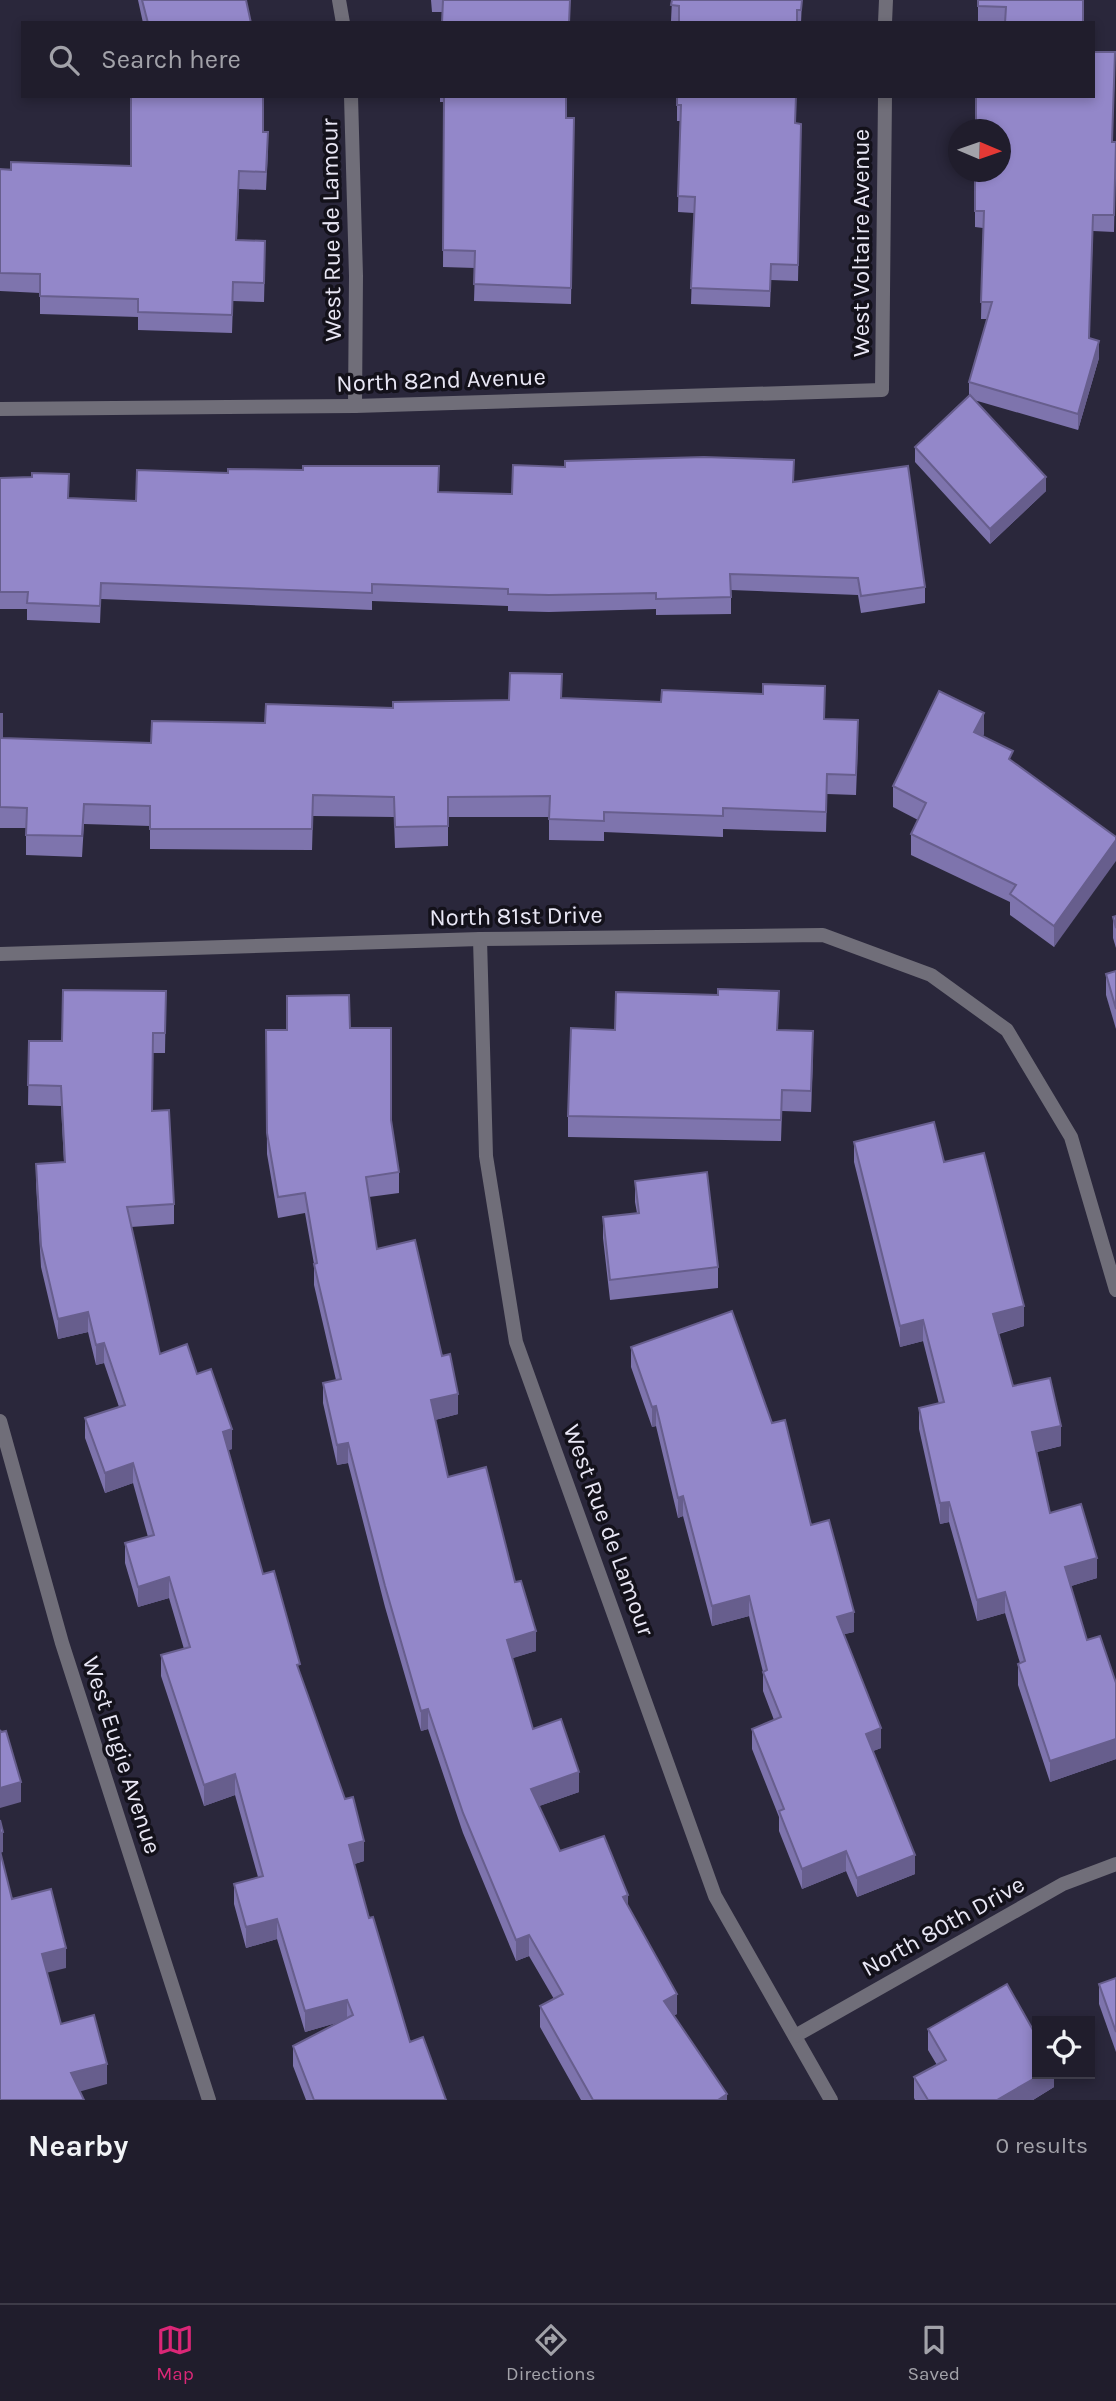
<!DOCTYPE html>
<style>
:root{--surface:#201d2c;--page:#2d2a38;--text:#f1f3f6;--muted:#a2a2a9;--line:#3d3b48;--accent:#db2777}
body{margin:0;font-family:Karla,sans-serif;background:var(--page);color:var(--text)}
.controls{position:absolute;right:21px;bottom:21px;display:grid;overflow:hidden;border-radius:0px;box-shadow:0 4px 10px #0003}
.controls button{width:63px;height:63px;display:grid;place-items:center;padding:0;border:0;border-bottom:2px solid var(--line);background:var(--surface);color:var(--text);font:35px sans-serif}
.compass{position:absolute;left:948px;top:119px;width:63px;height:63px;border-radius:50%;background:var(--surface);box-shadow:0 4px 10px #0003;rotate:92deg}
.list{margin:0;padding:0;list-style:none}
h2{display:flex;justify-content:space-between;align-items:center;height:91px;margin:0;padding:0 28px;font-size:30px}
h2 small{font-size:23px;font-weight:400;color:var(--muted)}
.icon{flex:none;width:38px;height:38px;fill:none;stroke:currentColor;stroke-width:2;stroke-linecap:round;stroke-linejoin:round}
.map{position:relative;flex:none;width:1116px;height:2100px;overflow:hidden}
.search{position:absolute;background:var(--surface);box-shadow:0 4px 10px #0003;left:21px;right:21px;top:21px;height:77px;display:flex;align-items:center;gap:18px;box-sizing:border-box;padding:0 24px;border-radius:0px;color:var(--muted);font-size:26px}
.sheet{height:203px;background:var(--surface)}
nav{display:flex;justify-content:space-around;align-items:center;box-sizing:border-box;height:98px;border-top:2px solid var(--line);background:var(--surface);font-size:19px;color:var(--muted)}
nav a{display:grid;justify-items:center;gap:4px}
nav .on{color:var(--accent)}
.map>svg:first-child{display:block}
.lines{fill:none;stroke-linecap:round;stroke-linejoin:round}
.minor{stroke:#706e79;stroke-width:14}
.wall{fill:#7e74ad}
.shaded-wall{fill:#675e8d}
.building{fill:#9387c9;stroke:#675e8d;stroke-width:2}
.labels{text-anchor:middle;stroke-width:7;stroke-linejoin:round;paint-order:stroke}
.street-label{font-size:24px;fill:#e9e7f5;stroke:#13111a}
</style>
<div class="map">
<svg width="1116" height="2100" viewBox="0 0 1116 2100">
<rect width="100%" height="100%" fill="#2a273b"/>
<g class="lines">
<!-- minor -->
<g class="minor">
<path d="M 339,0 L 343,23"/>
<path d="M 885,23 L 886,0"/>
<path d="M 351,96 L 356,276 L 355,406"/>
<path d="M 0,409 L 355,406 L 882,390 L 885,96"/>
<path d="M 480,939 L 486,1156 L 516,1342 L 715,1896 L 831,2100"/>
<path d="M 0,954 L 480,939 L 823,935 L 931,975 L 1007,1030 L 1071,1137 L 1116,1290"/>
<path d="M 0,1421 L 62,1643 L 209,2100"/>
<path d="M 795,2036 L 1063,1884 L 1116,1864"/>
</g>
</g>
<!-- wall -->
<g class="wall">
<path d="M 138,0 L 246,0 L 251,23 L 143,23 Z"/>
<path d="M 431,0 L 570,0 L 570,23 L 442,23 L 442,12 L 432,12 Z"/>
<path d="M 672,0 L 802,0 L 801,23 L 679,23 L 679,22 L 671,21 Z"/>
<path d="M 978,0 L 1083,23 L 978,22 Z"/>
<path d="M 1115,69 L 1112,142 L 1116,142 L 1114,232 L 1093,231 L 1089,338 L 1099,358 L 1078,430 L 974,400 L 1046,491 L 990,544 L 915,462 L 915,447 L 969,395 L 969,382 L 987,319 L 981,319 L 983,228 L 975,227 L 975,211 Z"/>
<path d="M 440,96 L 567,96 L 566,118 L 574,118 L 571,304 L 474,301 L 475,268 L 443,267 L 444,102 L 440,102 Z"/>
<path d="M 677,96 L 796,123 L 801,140 L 798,281 L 771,280 L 770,307 L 691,304 L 694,213 L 678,212 L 680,121 L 677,121 Z"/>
<path d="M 263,132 L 268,150 L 266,190 L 239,189 L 237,240 L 265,260 L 264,302 L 233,301 L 232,333 L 138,330 L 138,317 L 40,314 L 40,293 L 0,291 L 0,169 L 131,166 Z"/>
<path d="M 0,478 L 69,498 L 136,501 L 439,492 L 512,494 L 793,482 L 925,587 L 925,603 L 861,613 L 858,595 L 731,590 L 731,614 L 656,615 L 656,609 L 549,612 L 508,611 L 508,606 L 372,601 L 372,610 L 101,599 L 100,623 L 27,620 L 27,609 L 0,609 Z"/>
<path d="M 562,698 L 824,719 L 858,740 L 856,795 L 827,794 L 826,832 L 723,829 L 723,837 L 604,832 L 604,841 L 549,840 L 549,817 L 448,817 L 448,846 L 395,848 L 394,817 L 313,816 L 312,850 L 150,849 L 150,826 L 84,824 L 82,857 L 26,855 L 26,828 L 0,828 L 0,714 L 2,738 L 151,743 L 265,723 L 393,708 L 509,700 Z"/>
<path d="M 984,734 L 983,736 L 1013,762 L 1116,837 L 1054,947 L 1010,915 L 1010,902 L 911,855 L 911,834 L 918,820 L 893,807 L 893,786 Z"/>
<path d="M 1116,916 L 1116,948 L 1113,938 L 1113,917 Z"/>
<path d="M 1116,971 L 1116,1029 L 1106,995 L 1106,974 Z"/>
<path d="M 166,991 L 165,1053 L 153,1053 L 152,1111 L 174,1204 L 174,1224 L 131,1227 L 160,1354 L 197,1374 L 232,1449 L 228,1450 L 263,1574 L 300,1673 L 364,1861 L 354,1864 L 369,1918 L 410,2042 L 446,2100 L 306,2100 L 293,2066 L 293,2046 L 339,2022 L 305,2032 L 277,1939 L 246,1948 L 234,1904 L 234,1884 L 258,1877 L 235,1795 L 204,1806 L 161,1676 L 161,1655 L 184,1649 L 169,1598 L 138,1607 L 125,1563 L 125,1543 L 148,1537 L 133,1483 L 105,1493 L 85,1438 L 85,1418 L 119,1407 L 104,1363 L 96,1365 L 88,1332 L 58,1339 L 41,1267 L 36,1184 L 36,1164 L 64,1162 L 61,1106 L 28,1105 L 29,1041 L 62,1041 Z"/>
<path d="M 350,1028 L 391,1120 L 399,1172 L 399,1193 L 369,1197 L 377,1249 L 442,1356 L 458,1414 L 435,1420 L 448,1477 L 515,1582 L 536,1651 L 512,1658 L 533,1729 L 579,1792 L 539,1806 L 560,1851 L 628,1906 L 677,2014 L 674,2015 L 727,2100 L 581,2100 L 540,2027 L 540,2006 L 554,1999 L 529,1956 L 516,1961 L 463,1833 L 428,1729 L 421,1731 L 385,1607 L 348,1463 L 337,1465 L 323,1403 L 323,1383 L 336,1380 L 314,1285 L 314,1264 L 305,1213 L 278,1218 L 267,1154 L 266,1030 Z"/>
<path d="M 615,1030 L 778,1030 L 813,1052 L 811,1112 L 782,1111 L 781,1141 L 568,1137 L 568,1116 Z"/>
<path d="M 854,1142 L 944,1162 L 1024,1326 L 999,1334 L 1013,1386 L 1061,1446 L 1037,1452 L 1050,1513 L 1097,1578 L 1071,1586 L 1087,1640 L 1116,1683 L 1116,1759 L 1050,1782 L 1018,1685 L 1018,1664 L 1020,1663 L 1005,1613 L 977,1621 L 949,1522 L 940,1524 L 919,1429 L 919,1408 L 939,1404 L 923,1341 L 900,1347 L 854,1162 Z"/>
<path d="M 635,1181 L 718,1267 L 718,1288 L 610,1300 L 603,1238 L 603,1217 L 637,1213 L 635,1202 Z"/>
<path d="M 631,1347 L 772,1423 L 854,1632 L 844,1634 L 881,1748 L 873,1751 L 915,1874 L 857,1897 L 846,1871 L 802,1889 L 779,1831 L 779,1817 L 752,1749 L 752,1729 L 774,1720 L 763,1691 L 763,1672 L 749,1616 L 712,1626 L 683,1516 L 678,1518 L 656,1426 L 652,1427 L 631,1367 Z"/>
<path d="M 1116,1978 L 1116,2052 L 1099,2004 L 1099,1984 Z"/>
<path d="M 928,2029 L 1054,2074 L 1054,2087 L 1033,2100 L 915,2100 L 914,2098 L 914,2077 L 937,2065 L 928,2050 Z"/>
</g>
<!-- shaded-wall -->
<g class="shaded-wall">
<path d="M 1099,341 L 1099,358 L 1078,430 L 1078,414 Z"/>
<path d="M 1046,477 L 1046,491 L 990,544 L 990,529 Z"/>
<path d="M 984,713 L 984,734 L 974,753 L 974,732 Z"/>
<path d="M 1116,840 L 1116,861 L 1054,947 L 1054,926 Z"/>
<path d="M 813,1031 L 813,1052 L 811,1112 L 811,1091 Z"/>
<path d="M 1024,1306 L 1024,1326 L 993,1335 L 993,1314 Z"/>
<path d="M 88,1312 L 88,1332 L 58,1339 L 58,1319 Z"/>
<path d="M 923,1320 L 923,1341 L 900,1347 L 900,1326 Z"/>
<path d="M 104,1343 L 104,1363 L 96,1365 L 96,1345 Z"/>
<path d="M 458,1394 L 458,1414 L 431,1421 L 431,1400 Z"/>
<path d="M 656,1406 L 656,1426 L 652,1427 L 652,1407 Z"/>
<path d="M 1061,1426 L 1061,1446 L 1032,1453 L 1032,1432 Z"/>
<path d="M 232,1429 L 232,1449 L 223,1452 L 223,1432 Z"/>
<path d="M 348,1443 L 348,1463 L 337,1465 L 337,1445 Z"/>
<path d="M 133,1463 L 133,1483 L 105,1493 L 105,1473 Z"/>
<path d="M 683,1496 L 683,1516 L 678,1518 L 678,1498 Z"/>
<path d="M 949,1502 L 949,1522 L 940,1524 L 940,1503 Z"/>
<path d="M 1097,1558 L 1097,1578 L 1065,1588 L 1065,1567 Z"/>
<path d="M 169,1577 L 169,1598 L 138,1607 L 138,1587 Z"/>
<path d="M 1005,1592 L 1005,1613 L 977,1621 L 977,1600 Z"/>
<path d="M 749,1596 L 749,1616 L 712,1626 L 712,1606 Z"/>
<path d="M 854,1612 L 854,1632 L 837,1636 L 837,1617 Z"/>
<path d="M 536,1631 L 536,1651 L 507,1660 L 507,1640 Z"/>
<path d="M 428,1709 L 428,1729 L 421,1731 L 421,1711 Z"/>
<path d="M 881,1728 L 881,1748 L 866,1754 L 866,1734 Z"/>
<path d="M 1116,1739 L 1116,1759 L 1050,1782 L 1050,1761 Z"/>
<path d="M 579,1772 L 579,1792 L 531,1809 L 531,1789 Z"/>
<path d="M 235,1774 L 235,1795 L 204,1806 L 204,1785 Z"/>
<path d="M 21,1782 L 21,1802 L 0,1808 L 0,1788 Z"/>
<path d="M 3,1832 L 3,1852 L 0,1853 L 0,1833 Z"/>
<path d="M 364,1841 L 364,1861 L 349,1866 L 349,1845 Z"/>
<path d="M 846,1851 L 846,1871 L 802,1889 L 802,1869 Z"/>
<path d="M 915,1855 L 915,1874 L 857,1897 L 857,1878 Z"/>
<path d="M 628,1895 L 628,1915 L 623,1897 Z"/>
<path d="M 277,1919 L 277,1939 L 246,1948 L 246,1927 Z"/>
<path d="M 529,1935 L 529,1956 L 516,1961 L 516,1940 Z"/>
<path d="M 66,1948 L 66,1968 L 42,1974 L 42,1954 Z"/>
<path d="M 677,1994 L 677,2014 L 664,2021 L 664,2001 Z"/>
<path d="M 347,2000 L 347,2020 L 305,2032 L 305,2011 Z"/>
<path d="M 107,2064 L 107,2084 L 71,2094 L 71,2073 Z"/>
<path d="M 1042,2074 L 1054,2074 L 1054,2087 L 1033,2100 L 997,2100 Z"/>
<path d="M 727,2094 L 727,2100 L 718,2100 Z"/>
</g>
<!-- building -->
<g class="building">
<path d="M 142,0 L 246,0 L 251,23 L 148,23 Z"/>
<path d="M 443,0 L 570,0 L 569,23 L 442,23 Z"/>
<path d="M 672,0 L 802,0 L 801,10 L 797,10 L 797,23 L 679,23 L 679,6 L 671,5 Z"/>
<path d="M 978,0 L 1083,0 L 1083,23 L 1005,23 L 1006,7 L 978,6 Z"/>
<path d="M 1093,52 L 1115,52 L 1112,142 L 1116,142 L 1114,215 L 1093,215 L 1089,338 L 1099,341 L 1078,414 L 969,382 L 992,302 L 981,302 L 984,211 L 975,211 L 975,172 L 1000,172 L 1000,130 L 976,130 L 976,96 L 1093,96 Z"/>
<path d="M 131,96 L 263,96 L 263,132 L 268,132 L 266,172 L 239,171 L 236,240 L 265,241 L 264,283 L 233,282 L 232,315 L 138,312 L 138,299 L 40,296 L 40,274 L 0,273 L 0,169 L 11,170 L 11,162 L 131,166 Z"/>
<path d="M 444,96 L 566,96 L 566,118 L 574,118 L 571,288 L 474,284 L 475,251 L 443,250 Z"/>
<path d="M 677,96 L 796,96 L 795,123 L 801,124 L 798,265 L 771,264 L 770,291 L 691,288 L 695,197 L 678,196 L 681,105 L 677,105 Z"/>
<path d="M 970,395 L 1046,477 L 990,529 L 915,447 Z"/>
<path d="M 704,457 L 794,460 L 793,482 L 908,466 L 925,587 L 861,596 L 858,578 L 730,574 L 731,597 L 656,599 L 656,593 L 549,595 L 508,594 L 508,589 L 372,584 L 372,593 L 101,583 L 100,606 L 27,603 L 28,592 L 0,592 L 0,478 L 32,477 L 32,473 L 69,474 L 68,498 L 136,501 L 137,470 L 228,473 L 228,469 L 303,470 L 303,466 L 439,466 L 438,492 L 512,494 L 513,465 L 565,467 L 565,461 Z"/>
<path d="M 510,673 L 562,674 L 561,698 L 661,702 L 662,690 L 763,694 L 763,684 L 825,686 L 824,719 L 858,720 L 856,775 L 827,774 L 826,812 L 723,808 L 723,816 L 604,812 L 604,821 L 549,819 L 550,796 L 448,797 L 448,826 L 395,827 L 394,797 L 313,795 L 312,829 L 150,829 L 150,806 L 84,804 L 82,836 L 26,835 L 27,808 L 0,807 L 0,714 L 2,714 L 2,738 L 151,743 L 152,721 L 265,723 L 266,704 L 393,708 L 393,702 L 509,700 Z"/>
<path d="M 939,691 L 984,713 L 974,732 L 1013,751 L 1009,759 L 1116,837 L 1116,840 L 1054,926 L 1010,894 L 1016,885 L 911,834 L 926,803 L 893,786 Z"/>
<path d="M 1116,916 L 1116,928 L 1113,917 Z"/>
<path d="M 1116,971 L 1116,1009 L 1106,974 Z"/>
<path d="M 718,989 L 779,991 L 777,1030 L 813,1031 L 811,1091 L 782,1090 L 781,1120 L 568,1116 L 571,1028 L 615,1030 L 616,992 L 718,995 Z"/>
<path d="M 63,990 L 166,991 L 165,1033 L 153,1033 L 152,1111 L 169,1110 L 174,1204 L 127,1207 L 160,1354 L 187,1344 L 197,1374 L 211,1369 L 232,1429 L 223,1432 L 263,1574 L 274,1571 L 300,1664 L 297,1665 L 345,1799 L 353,1797 L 364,1841 L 349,1845 L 369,1918 L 373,1917 L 410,2042 L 423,2037 L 446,2100 L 314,2100 L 293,2046 L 353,2015 L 347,2000 L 305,2011 L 277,1919 L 246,1927 L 234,1884 L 263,1876 L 235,1774 L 204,1785 L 161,1655 L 190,1647 L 169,1577 L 138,1587 L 125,1543 L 154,1535 L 133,1463 L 105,1473 L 85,1418 L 125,1405 L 104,1343 L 96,1345 L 88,1312 L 58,1319 L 41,1246 L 36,1164 L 65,1162 L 61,1086 L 28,1085 L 29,1041 L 62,1041 Z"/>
<path d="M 349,995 L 350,1028 L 391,1028 L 391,1120 L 399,1172 L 366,1177 L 377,1249 L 415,1240 L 442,1356 L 450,1354 L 458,1394 L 431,1400 L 448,1477 L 486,1467 L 515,1582 L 521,1581 L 536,1631 L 507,1640 L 533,1729 L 561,1719 L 579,1772 L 531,1789 L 560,1851 L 604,1836 L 628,1895 L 623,1897 L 677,1994 L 664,2001 L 727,2094 L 718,2100 L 593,2100 L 540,2006 L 563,1994 L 529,1935 L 516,1940 L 463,1813 L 428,1709 L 421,1711 L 385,1586 L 348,1443 L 337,1445 L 323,1383 L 341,1379 L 314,1264 L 317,1263 L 305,1193 L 278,1197 L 267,1133 L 266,1030 L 287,1030 L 287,996 Z"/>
<path d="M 934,1122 L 944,1162 L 984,1153 L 1024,1306 L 993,1314 L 1013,1386 L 1050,1378 L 1061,1426 L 1032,1432 L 1050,1513 L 1081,1504 L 1097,1558 L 1065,1567 L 1087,1640 L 1100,1636 L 1116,1683 L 1116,1739 L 1050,1761 L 1018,1664 L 1025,1661 L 1005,1592 L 977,1600 L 949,1502 L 940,1503 L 919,1408 L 944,1402 L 923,1320 L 900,1326 L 854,1142 Z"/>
<path d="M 707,1172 L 718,1267 L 610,1280 L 603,1217 L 639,1213 L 635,1181 Z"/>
<path d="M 732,1311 L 772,1423 L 785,1420 L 811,1525 L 829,1520 L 854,1612 L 837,1617 L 881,1728 L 866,1734 L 915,1855 L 857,1878 L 846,1851 L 802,1869 L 779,1811 L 784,1809 L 752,1729 L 781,1717 L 763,1672 L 767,1670 L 749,1596 L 712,1606 L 683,1496 L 678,1498 L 656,1406 L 652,1407 L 631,1347 Z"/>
<path d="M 0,1730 L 1,1732 L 6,1731 L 21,1782 L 0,1788 Z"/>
<path d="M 0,1820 L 3,1832 L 0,1833 Z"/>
<path d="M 0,1851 L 12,1899 L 51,1889 L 66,1948 L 42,1954 L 61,2024 L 94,2015 L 107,2064 L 71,2073 L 84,2100 L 0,2100 Z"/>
<path d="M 1116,1978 L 1116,2032 L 1099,1984 Z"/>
<path d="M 1007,1984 L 1037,2037 L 1037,2074 L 1042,2074 L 997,2100 L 928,2100 L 914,2077 L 946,2060 L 928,2029 Z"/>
</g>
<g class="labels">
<!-- street labels -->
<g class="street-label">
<text transform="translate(331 230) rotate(-91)" y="8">West Rue de Lamour</text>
<text transform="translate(861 243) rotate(-90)" y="8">West Voltaire Avenue</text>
<text transform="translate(441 380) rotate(-2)" y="8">North 82nd Avenue</text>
<text transform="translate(516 916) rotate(-1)" y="8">North 81st Drive</text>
<text transform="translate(609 1530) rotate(70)" y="8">West Rue de Lamour</text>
<text transform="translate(122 1755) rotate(72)" y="8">West Eugie Avenue</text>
<text transform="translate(943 1926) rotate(-29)" y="8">North 80th Drive</text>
</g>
</g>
</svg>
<div class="controls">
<button><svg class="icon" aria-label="locate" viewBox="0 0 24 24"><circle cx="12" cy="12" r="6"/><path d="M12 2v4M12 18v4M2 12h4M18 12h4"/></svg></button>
</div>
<svg class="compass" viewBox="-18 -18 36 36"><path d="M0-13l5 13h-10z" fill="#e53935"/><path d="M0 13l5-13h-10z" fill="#a2a2a9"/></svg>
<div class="search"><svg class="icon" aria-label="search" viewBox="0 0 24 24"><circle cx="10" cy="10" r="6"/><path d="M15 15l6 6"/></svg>Search here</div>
</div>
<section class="sheet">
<h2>Nearby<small>0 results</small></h2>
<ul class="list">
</ul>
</section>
<nav>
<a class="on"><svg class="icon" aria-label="map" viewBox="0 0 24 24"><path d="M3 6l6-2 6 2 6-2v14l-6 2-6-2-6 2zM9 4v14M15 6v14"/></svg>Map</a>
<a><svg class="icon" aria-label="directions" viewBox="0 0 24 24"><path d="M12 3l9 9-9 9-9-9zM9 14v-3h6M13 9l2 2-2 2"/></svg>Directions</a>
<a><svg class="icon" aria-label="saved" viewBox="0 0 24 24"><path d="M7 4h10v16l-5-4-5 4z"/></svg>Saved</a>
</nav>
